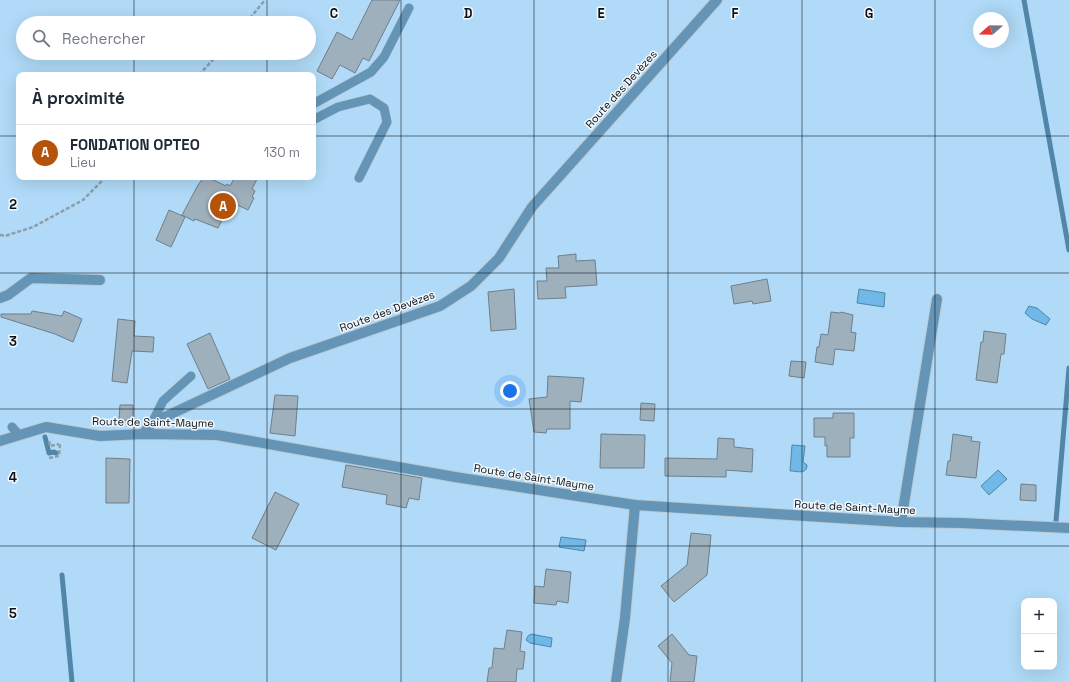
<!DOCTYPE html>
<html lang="fr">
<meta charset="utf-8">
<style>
:root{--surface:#fff;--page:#f2f2f3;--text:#1f2937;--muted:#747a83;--line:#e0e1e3;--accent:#b45309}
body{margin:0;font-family:"Space Grotesk",sans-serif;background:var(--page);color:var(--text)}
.controls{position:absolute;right:12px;bottom:12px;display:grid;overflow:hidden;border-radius:8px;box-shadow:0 4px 16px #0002}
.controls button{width:36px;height:36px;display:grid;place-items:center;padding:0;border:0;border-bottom:1px solid var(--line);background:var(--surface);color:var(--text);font:20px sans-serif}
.compass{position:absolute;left:973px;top:12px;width:36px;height:36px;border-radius:50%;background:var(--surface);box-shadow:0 4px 16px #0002;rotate:250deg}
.you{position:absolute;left:510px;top:391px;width:14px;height:14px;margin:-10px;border:3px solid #fff;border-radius:50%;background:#1a73e8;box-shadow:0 0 0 6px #1a73e833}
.badge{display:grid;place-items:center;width:26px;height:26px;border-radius:50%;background:var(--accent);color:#fff;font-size:13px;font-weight:700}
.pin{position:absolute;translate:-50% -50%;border:2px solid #fff;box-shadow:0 1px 4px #0006}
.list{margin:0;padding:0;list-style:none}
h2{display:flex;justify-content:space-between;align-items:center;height:52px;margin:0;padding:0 16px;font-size:17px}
h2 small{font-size:13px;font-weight:400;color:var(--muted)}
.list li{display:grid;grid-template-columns:26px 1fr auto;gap:12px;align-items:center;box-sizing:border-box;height:56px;padding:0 16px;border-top:1px solid var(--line)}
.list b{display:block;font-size:15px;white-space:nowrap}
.list p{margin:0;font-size:13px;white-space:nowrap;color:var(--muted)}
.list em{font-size:13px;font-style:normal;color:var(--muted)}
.icon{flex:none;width:22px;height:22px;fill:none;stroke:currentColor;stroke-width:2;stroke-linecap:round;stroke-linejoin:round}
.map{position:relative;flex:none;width:1069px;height:682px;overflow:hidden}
.search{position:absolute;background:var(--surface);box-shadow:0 4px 16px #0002;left:16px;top:16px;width:300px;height:44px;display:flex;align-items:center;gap:10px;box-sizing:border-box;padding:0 14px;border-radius:22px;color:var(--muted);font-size:15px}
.panel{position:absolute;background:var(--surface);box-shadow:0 4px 16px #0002;left:16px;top:72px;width:300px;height:108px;border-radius:8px}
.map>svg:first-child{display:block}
.green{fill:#b0daf7;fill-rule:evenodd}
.water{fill:#6fb8e8;stroke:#5186a8}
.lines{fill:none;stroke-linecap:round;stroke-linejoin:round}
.stream{stroke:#5186a8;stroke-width:5}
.building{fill:#9fb0bd;stroke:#6e7f8a}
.service-casing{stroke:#b9cad5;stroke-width:10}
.minor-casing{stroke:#b9cad5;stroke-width:12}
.tertiary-casing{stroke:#b9cad5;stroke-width:12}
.path{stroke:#8f9da7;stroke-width:2.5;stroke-dasharray:4 2;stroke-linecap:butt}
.service{stroke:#6495b6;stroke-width:9}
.minor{stroke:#6495b6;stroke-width:10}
.tertiary{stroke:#6495b6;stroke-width:10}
.grid{fill:none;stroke:#0a1014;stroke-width:1;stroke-opacity:0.55}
.labels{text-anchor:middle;stroke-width:3;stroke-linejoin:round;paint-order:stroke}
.street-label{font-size:11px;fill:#0a1014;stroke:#f1f8fe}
.grid-label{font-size:13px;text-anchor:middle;font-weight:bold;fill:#0a1014;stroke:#f1f8fe;stroke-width:3;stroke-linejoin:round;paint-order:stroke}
</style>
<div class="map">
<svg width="1069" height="682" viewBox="0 0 1069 682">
<rect width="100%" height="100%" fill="#daedfa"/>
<!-- green -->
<path class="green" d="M 0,0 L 1069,0 L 1069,682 L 0,682 ZM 979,18 L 1003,18 L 1003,42 L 979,42 ZM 23,23 L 309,23 L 309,53 L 23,53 ZM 19,75 L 313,75 L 313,177 L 19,177 ZM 1024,601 L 1054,601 L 1054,667 L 1024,667 Z"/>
<!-- water -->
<g class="water">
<path d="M 859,289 L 885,293 L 884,307 L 857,303 Z"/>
<path d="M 1029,306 L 1037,308 L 1050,319 L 1046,325 L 1032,319 L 1025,313 Z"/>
<path d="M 792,445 L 805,446 L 803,462 L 807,465 C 807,475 797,471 790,471 Z"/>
<path d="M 998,470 L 1007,479 L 989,495 L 981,486 Z"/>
<path d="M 561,537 L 586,540 L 584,551 L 559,547 Z"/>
<path d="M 531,634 L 552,638 L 551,647 L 530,643 L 526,640 L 528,636 Z"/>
</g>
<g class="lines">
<!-- stream -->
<g class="stream">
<path d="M 1024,0 L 1069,250"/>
<path d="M 45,437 L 49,453 L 54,452 L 56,453"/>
<path d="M 1056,521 L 1069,368"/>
<path d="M 62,575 L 72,682"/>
</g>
</g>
<!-- building -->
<g class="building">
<path d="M 372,0 L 400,0 L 369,61 L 363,58 L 355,73 L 340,65 L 332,79 L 317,71 L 337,32 L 352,40 Z"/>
<path d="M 204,177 L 207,177 L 226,186 L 227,184 L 230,186 L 235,177 L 258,177 L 252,189 L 255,191 L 252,197 L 254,198 L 248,210 L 231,202 L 218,228 L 195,219 L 194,221 L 182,215 L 198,185 Z"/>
<path d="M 169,210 L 185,217 L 171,247 L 156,240 Z"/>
<path d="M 576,254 L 576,261 L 595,260 L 597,285 L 565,287 L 566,298 L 538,299 L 537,281 L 547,281 L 546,268 L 559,268 L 558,256 Z"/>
<path d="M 767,279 L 771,301 L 753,304 L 752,301 L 734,304 L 731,286 Z"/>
<path d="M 514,289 L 516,329 L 491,331 L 488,292 Z"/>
<path d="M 32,311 L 62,316 L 64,311 L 82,319 L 73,342 L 55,334 L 1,317 L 1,314 L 31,314 Z"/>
<path d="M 831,312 L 840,313 L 841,312 L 853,315 L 851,332 L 856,333 L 854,351 L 835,349 L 833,365 L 815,362 L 817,347 L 819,347 L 821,334 L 828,335 Z"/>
<path d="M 118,319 L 135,321 L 134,336 L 154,337 L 153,352 L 132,351 L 127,383 L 112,381 Z"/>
<path d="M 984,331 L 1006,334 L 1004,354 L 1001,354 L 997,383 L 976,380 L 981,342 L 983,342 Z"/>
<path d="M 210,333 L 230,379 L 208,389 L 187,344 Z"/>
<path d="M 791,361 L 806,362 L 804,378 L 789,376 Z"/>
<path d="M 548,376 L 584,378 L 581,402 L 570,401 L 570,429 L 547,429 L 546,433 L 534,432 L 529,399 L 547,397 Z"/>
<path d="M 275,395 L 298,396 L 295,436 L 270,433 Z"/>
<path d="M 641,403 L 655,404 L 654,421 L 640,420 Z"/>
<path d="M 120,405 L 133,405 L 133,421 L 119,420 Z"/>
<path d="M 833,413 L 854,413 L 854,438 L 850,438 L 850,457 L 827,457 L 827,445 L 825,446 L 825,437 L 814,437 L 814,418 L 833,418 Z"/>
<path d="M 601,434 L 645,435 L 644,468 L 600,468 Z"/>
<path d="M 953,434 L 972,437 L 971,441 L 980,442 L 976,478 L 946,475 L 948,461 L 950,461 Z"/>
<path d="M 718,438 L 734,439 L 734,447 L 753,449 L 752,472 L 726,470 L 726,477 L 665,476 L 665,458 L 717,459 Z"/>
<path d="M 106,458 L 130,459 L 129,503 L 106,503 Z"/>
<path d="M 346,465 L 422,478 L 419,500 L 409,498 L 406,508 L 386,504 L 387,495 L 342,487 Z"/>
<path d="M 1021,484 L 1036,485 L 1036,501 L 1020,500 Z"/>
<path d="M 275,492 L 299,504 L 276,550 L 252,538 Z"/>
<path d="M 691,533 L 711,535 L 707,575 L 674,602 L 661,586 L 687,565 Z"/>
<path d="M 546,569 L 571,572 L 568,603 L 557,601 L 556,605 L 534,603 L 535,586 L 544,587 Z"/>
<path d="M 507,630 L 522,632 L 520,651 L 525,652 L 523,669 L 517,669 L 516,682 L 487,682 L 489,668 L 492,668 L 494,648 L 504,649 Z"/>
<path d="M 672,634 L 689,655 L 697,656 L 694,682 L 670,682 L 672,663 L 658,646 Z"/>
</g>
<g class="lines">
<!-- service casing -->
<g class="service-casing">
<g id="service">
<path d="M 313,104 L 371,72 L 384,57 L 409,8"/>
<path d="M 313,120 L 338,107 L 370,99 L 384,108 L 387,122 L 359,178"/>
<path d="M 152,423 L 163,401 L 191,376"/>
<path d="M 12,427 L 19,435"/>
</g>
</g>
<!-- minor casing -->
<g class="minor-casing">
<g id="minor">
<path d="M 0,298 L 8,295 L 31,278 L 100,280"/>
<path d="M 143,434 L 152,423 L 290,358 L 440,306 L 471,286 L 499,258 L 532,207 L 717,0"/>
<path d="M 901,522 L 937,299"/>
<path d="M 616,682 L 625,618 L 635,505"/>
</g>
</g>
<!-- tertiary casing -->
<g class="tertiary-casing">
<path id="tertiary" d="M 0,441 L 46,427 L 100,436 L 143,434 L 217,435 L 455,477 L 635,505 L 901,522 L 961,523 L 1069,528"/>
</g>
<!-- path -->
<g class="path">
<path d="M 246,23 L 265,0"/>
<path d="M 199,75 L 219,53"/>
<path d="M 0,235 L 5,236 L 33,227 L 83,200 L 106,177"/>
<path d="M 49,441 L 50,446 L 59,444"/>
<path d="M 49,458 L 59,456 L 60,444"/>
</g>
<!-- service -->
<use href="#service" class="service"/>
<!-- minor -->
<use href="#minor" class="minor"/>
<!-- tertiary -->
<use href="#tertiary" class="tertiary"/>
</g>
<!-- grid -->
<path class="grid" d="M 134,0 L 134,23M 267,0 L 267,23M 401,0 L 401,682M 534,0 L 534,682M 668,0 L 668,682M 802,0 L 802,682M 935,0 L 935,682M 134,53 L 134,75M 267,53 L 267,75M 0,136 L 19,136M 313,136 L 1069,136M 134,177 L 134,682M 267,177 L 267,682M 0,273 L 1069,273M 0,409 L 1069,409M 0,546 L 1069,546"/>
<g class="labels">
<!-- street labels -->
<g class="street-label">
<text transform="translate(621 89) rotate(-48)" y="4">Route des Devèzes</text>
<text transform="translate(387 311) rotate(-20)" y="4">Route des Devèzes</text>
<text transform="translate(153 422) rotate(1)" y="4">Route de Saint-Mayme</text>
<text transform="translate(534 477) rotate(9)" y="4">Route de Saint-Mayme</text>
<text transform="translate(855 507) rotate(3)" y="4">Route de Saint-Mayme</text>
</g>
</g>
<g class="grid-label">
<text x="334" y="18">C</text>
<text x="468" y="18">D</text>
<text x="601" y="18">E</text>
<text x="735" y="18">F</text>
<text x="869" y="18">G</text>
<text x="13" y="209">2</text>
<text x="13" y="346">3</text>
<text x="13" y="482">4</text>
<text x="13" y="618">5</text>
</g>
</svg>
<div class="controls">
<button>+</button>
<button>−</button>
</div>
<svg class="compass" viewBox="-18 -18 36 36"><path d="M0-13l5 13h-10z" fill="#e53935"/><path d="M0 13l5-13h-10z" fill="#747a83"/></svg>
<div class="you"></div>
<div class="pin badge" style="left:223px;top:206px">A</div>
<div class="search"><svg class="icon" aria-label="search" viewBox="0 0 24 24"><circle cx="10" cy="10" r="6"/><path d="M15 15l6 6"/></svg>Rechercher</div>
<section class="panel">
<h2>À proximité<small></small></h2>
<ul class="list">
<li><span class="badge">A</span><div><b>FONDATION OPTEO</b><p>Lieu</p></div><em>130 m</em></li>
</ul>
</section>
</div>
